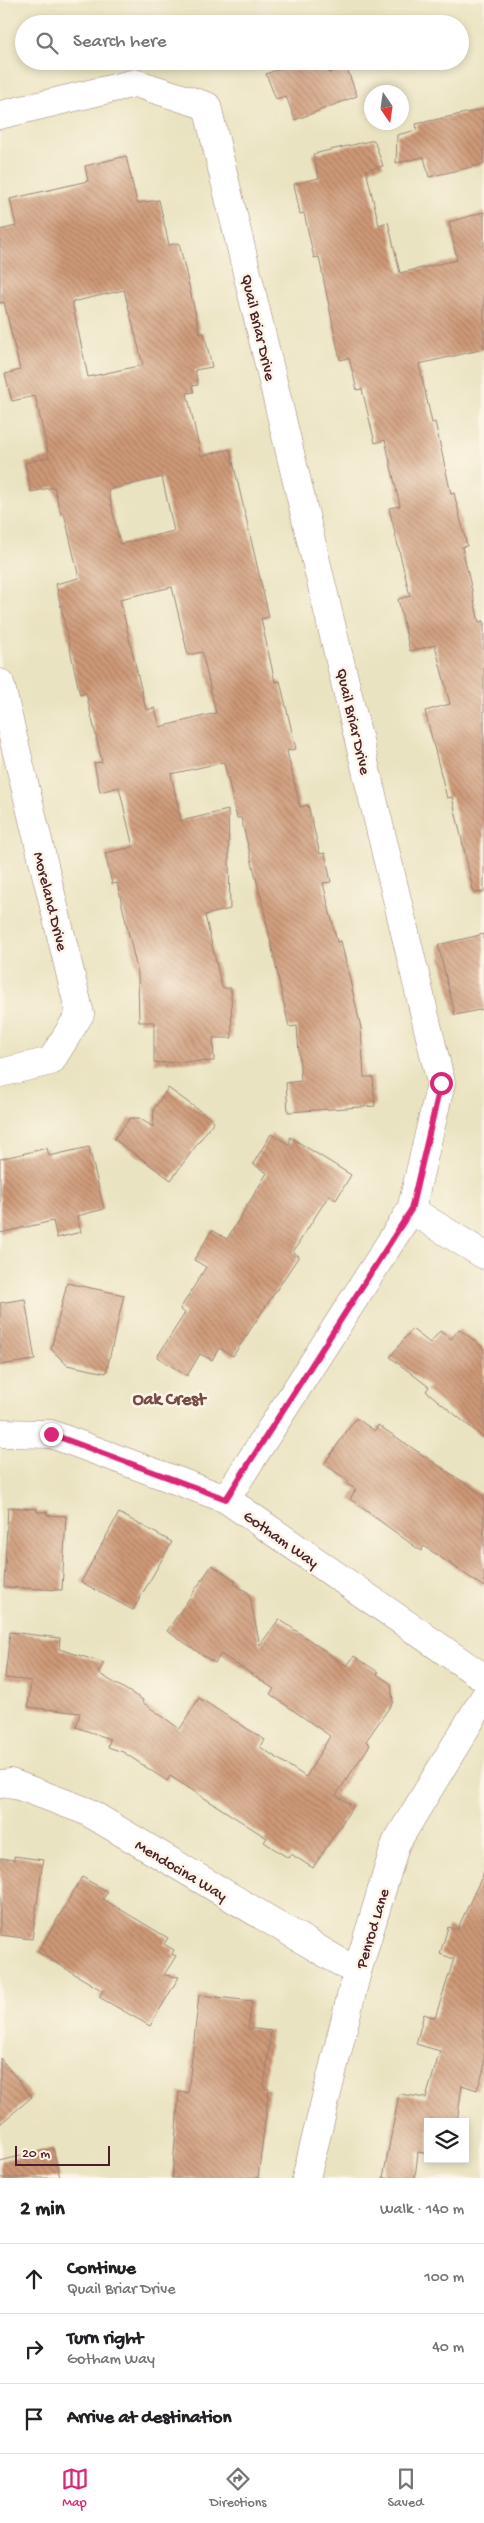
<!DOCTYPE html>
<meta charset="utf-8">
<style>
:root{--surface:#fff;--page:#f6f6f6;--text:#202124;--muted:#757577;--line:#e0e0e0;--accent:#db2777}
body{margin:0;font-family:"Gochi Hand",sans-serif;background:var(--page);color:var(--text)}
.controls{position:absolute;right:15px;bottom:15px;display:grid;overflow:hidden;border-radius:0px;box-shadow:0 2px 8px #0003}
.controls button{width:45px;height:45px;display:grid;place-items:center;padding:0;border:0;border-bottom:1px solid var(--line);background:var(--surface);color:var(--text);font:25px sans-serif}
.compass{position:absolute;left:364px;top:85px;width:45px;height:45px;border-radius:50%;background:var(--surface);box-shadow:0 2px 8px #0003;rotate:167deg}
.scale{position:absolute;left:15px;bottom:12px;width:95px;box-sizing:border-box;padding-left:5px;border:2px solid #4a1f2b;border-top:0;font-size:14px;line-height:18px;white-space:nowrap;color:#4a1f2b;-webkit-text-stroke:4px #fcf5e5;paint-order:stroke}
.stop{position:absolute;width:15px;height:15px;margin:-11px;border:4px solid #db2777;border-radius:50%;background:#fff}
.stop.end{background:#db2777;border-color:#fff;box-shadow:0 1px 5px #0008}
.list{margin:0;padding:0;list-style:none}
h2{display:flex;justify-content:space-between;align-items:center;height:65px;margin:0;padding:0 20px;font-size:21px}
h2 small{font-size:16px;font-weight:400;color:var(--muted)}
.list li{display:grid;grid-template-columns:32px 1fr auto;gap:15px;align-items:center;box-sizing:border-box;height:70px;padding:0 20px;border-top:1px solid var(--line)}
.list b{display:block;font-size:19px;white-space:nowrap}
.list p{margin:0;font-size:16px;white-space:nowrap;color:var(--muted)}
.list em{font-size:16px;font-style:normal;color:var(--muted)}
.icon{flex:none;width:28px;height:28px;fill:none;stroke:currentColor;stroke-width:2;stroke-linecap:round;stroke-linejoin:round}
.map{position:relative;flex:none;width:484px;height:2178px;overflow:hidden}
.search{position:absolute;background:var(--surface);box-shadow:0 2px 8px #0003;left:15px;right:15px;top:15px;height:55px;display:flex;align-items:center;gap:12px;box-sizing:border-box;padding:0 18px;border-radius:28px;color:var(--muted);font-size:19px}
.sheet{height:275px;background:var(--surface)}
nav{display:flex;justify-content:space-around;align-items:center;box-sizing:border-box;height:70px;border-top:1px solid var(--line);background:var(--surface);font-size:14px;color:var(--muted)}
nav a{display:grid;justify-items:center;gap:2px}
nav .on{color:var(--accent)}
.map>svg:first-child{display:block}
.building{fill:url(#building-back-hatch);fill-rule:evenodd}
.lines{fill:none;stroke-linecap:round;stroke-linejoin:round}
.street-casing{stroke:#9a8176;stroke-width:29}
.street{stroke:#fff;stroke-width:28}
.route{stroke:#db2777;stroke-width:6}
.labels{text-anchor:middle;stroke-width:5;stroke-linejoin:round;paint-order:stroke}
.street-label{font-size:16px;fill:#4a1f2b;stroke:#fcf5e5}
.neighbourhood-label{font-size:18px;font-weight:bold;fill:#784a46;stroke:#fcf5e5}
</style>
<div class="map">
<svg width="484" height="2178" viewBox="0 0 484 2178">
<defs>
<pattern id="building-back-hatch" width="6" height="6" patternUnits="userSpaceOnUse" patternTransform="scale(1.25)"><rect width="6" height="6" fill="#ce9977"/><path d="M-1 5l2 2M0 0l6 6M5-1l2 2" fill="none" stroke="#a97c62"/></pattern>
</defs>
<rect width="100%" height="100%" fill="#fcf5e5"/>
<filter id="ink" filterUnits="userSpaceOnUse"><feTurbulence type="fractalNoise" baseFrequency=".02" numOctaves="2"/><feDisplacementMap in="SourceGraphic" scale="10" xChannelSelector="R" yChannelSelector="G"/><feConvolveMatrix kernelMatrix="1 2 1 2 8 2 1 2 1" color-interpolation-filters="sRGB"/></filter>
<filter id="wash" filterUnits="userSpaceOnUse"><feTurbulence type="fractalNoise" baseFrequency=".0096" numOctaves="4" result="noise"/><feDisplacementMap in="SourceGraphic" scale="20" xChannelSelector="R" yChannelSelector="G"/><feGaussianBlur stdDeviation="1.12" result="paint"/><feColorMatrix in="noise" values="0 0 0 0 0 0 0 0 0 0 0 0 0 0 0 0 0 1.4 0 .05"/><feComposite in="paint" operator="in"/></filter>
<g filter="url(#wash)">
<rect width="100%" height="100%" fill="#eae3c1"/>
<g id="blocks">
<!-- building -->
<g class="building">
<path d="M 299,61 L 325,61 L 329,73 L 346,66 L 357,96 L 295,120 L 286,96 L 276,99 L 266,74 Z"/>
<path d="M 484,109 L 484,164 L 429,177 L 424,157 L 396,163 L 397,135 L 417,130 L 416,124 Z"/>
<path d="M 374,140 L 383,166 L 366,170 L 379,225 L 388,222 L 400,273 L 457,260 L 449,222 L 484,212 L 484,349 L 419,364 L 432,423 L 435,422 L 451,494 L 454,493 L 467,546 L 462,547 L 479,622 L 484,621 L 484,892 L 474,893 L 452,797 L 447,798 L 425,711 L 450,704 L 435,645 L 410,651 L 398,599 L 410,596 L 389,508 L 400,506 L 385,440 L 375,443 L 362,389 L 357,390 L 349,358 L 340,360 L 319,257 L 314,258 L 304,213 L 300,214 L 294,184 L 319,178 L 313,154 Z"/>
<path d="M 126,156 L 137,203 L 159,200 L 169,245 L 179,243 L 200,333 L 204,333 L 212,367 L 195,370 L 198,385 L 192,386 L 194,392 L 187,393 L 201,456 L 230,449 L 269,617 L 261,619 L 275,682 L 280,681 L 296,749 L 287,751 L 300,807 L 308,805 L 320,854 L 325,853 L 331,882 L 323,883 L 337,942 L 341,941 L 361,1028 L 364,1077 L 373,1077 L 375,1106 L 288,1112 L 286,1083 L 301,1081 L 297,1026 L 289,1027 L 262,902 L 241,818 L 237,818 L 224,762 L 171,774 L 181,821 L 228,810 L 230,909 L 205,915 L 222,988 L 231,988 L 232,1038 L 213,1038 L 214,1061 L 154,1063 L 154,1022 L 139,1022 L 138,974 L 117,883 L 112,884 L 105,853 L 133,847 L 119,787 L 100,792 L 94,763 L 102,762 L 86,693 L 80,695 L 56,584 L 79,578 L 64,513 L 61,514 L 54,487 L 31,492 L 25,463 L 49,457 L 35,396 L 12,401 L 5,374 L 20,370 L 4,302 L 0,303 L 0,230 L 16,226 L 10,199 L 88,181 L 85,166 ZM 124,290 L 143,365 L 88,377 L 72,302 ZM 162,477 L 174,531 L 120,544 L 108,490 ZM 172,587 L 188,655 L 202,652 L 216,713 L 160,727 L 155,708 L 146,710 L 120,599 Z"/>
<path d="M 484,934 L 484,1009 L 455,1015 L 438,945 Z"/>
<path d="M 168,1088 L 214,1121 L 171,1180 L 114,1139 L 130,1118 L 139,1118 L 153,1127 L 154,1109 Z"/>
<path d="M 271,1134 L 290,1145 L 290,1137 L 351,1175 L 336,1200 L 329,1195 L 293,1252 L 299,1256 L 233,1356 L 219,1348 L 212,1360 L 200,1354 L 187,1376 L 157,1357 L 185,1313 L 180,1309 L 206,1267 L 194,1260 L 212,1230 L 227,1239 L 267,1173 L 253,1164 Z"/>
<path d="M 89,1147 L 104,1209 L 77,1216 L 81,1232 L 57,1238 L 53,1221 L 0,1233 L 0,1159 L 47,1148 L 49,1156 Z"/>
<path d="M 67,1283 L 124,1295 L 106,1373 L 67,1365 L 51,1349 Z"/>
<path d="M 25,1299 L 35,1360 L 0,1365 L 0,1303 Z"/>
<path d="M 412,1329 L 430,1343 L 440,1331 L 451,1339 L 459,1329 L 484,1348 L 484,1438 L 426,1391 L 429,1387 L 390,1357 Z"/>
<path d="M 356,1418 L 375,1431 L 378,1425 L 484,1496 L 484,1587 L 424,1546 L 421,1551 L 350,1499 L 356,1489 L 347,1484 L 349,1481 L 324,1464 Z"/>
<path d="M 8,1507 L 37,1509 L 37,1512 L 47,1512 L 47,1515 L 66,1516 L 62,1590 L 4,1587 Z"/>
<path d="M 119,1513 L 172,1542 L 133,1610 L 81,1582 Z"/>
<path d="M 212,1565 L 236,1581 L 234,1584 L 249,1593 L 260,1645 L 279,1619 L 347,1666 L 354,1656 L 378,1672 L 377,1674 L 391,1684 L 393,1702 L 366,1741 L 370,1745 L 336,1795 L 353,1806 L 313,1868 L 291,1854 L 288,1858 L 264,1842 L 267,1838 L 170,1776 L 167,1781 L 123,1752 L 108,1747 L 110,1739 L 76,1727 L 80,1713 L 28,1707 L 31,1681 L 5,1678 L 10,1632 L 60,1638 L 59,1649 L 104,1663 L 98,1673 L 143,1700 L 142,1702 L 180,1729 L 199,1698 L 265,1740 L 260,1747 L 306,1777 L 330,1736 L 270,1694 L 274,1689 L 221,1654 L 215,1663 L 167,1631 Z"/>
<path d="M 14,1856 L 43,1860 L 32,1939 L 0,1935 L 0,1858 L 14,1860 Z"/>
<path d="M 484,1872 L 484,2069 L 477,2090 L 462,2085 L 457,2122 L 428,2122 L 428,2154 L 418,2152 L 415,2178 L 383,2178 L 399,2094 L 426,2098 L 440,2051 L 416,2044 L 424,2014 L 435,2018 L 454,1959 L 440,1954 L 448,1927 L 457,1930 Z"/>
<path d="M 82,1877 L 108,1892 L 103,1899 L 168,1938 L 164,1944 L 174,1950 L 172,1954 L 176,1956 L 164,1975 L 179,1977 L 150,2026 L 99,1997 L 103,1991 L 38,1952 Z"/>
<path d="M 199,1995 L 252,2001 L 248,2028 L 271,2031 L 264,2088 L 269,2089 L 258,2178 L 172,2178 L 179,2092 L 188,2093 Z"/>
<path d="M 0,2058 L 32,2097 L 0,2124 Z"/>
<path d="M 53,2148 L 60,2178 L 0,2178 L 0,2161 Z"/>
</g>
</g>
</g>
<g filter="url(#ink)">
<use href="#blocks" fill-opacity="0" stroke="#9a8176" stroke-width="1"/>
<g class="lines">
<!-- street casing -->
<g class="street-casing">
<g id="street">
<path d="M 0,115 L 135,83 L 207,106 L 441,1083 L 411,1210 L 226,1499"/>
<path d="M 0,683 L 80,1014 L 51,1061 L 0,1073"/>
<path d="M 411,1210 L 484,1255"/>
<path d="M 0,1433 L 51,1434 L 226,1499 L 484,1678"/>
<path d="M 0,1784 L 11,1783 L 86,1811 L 357,1972"/>
<path d="M 306,2178 L 357,1972 L 396,1843 L 484,1698"/>
</g>
</g>
<!-- street -->
<use href="#street" class="street"/>
</g>
</g>
<g class="lines" filter="url(#ink)">
<!-- route -->
<path class="route" d="M 51,1434 L 226,1499 L 411,1210 L 441,1083"/>
</g>
<g class="labels">
<!-- street labels -->
<g class="street-label">
<text transform="translate(260 327) rotate(77)" y="6">Quail Briar Drive</text>
<text transform="translate(355 721) rotate(77)" y="6">Quail Briar Drive</text>
<text transform="translate(52 901) rotate(76)" y="6">Moreland Drive</text>
<text transform="translate(282 1538) rotate(35)" y="6">Gotham Way</text>
<text transform="translate(182 1869) rotate(31)" y="6">Mendocina Way</text>
<text transform="translate(371 1928) rotate(-73)" y="6">Penrod Lane</text>
</g>
<!-- neighbourhood labels -->
<g class="neighbourhood-label">
<text x="169" y="1404">Oak Crest</text>
</g>
</g>
</svg>
<div class="controls">
<button><svg class="icon" aria-label="layers" viewBox="0 0 24 24"><path d="M12 4l9 5-9 5-9-5zM3 14l9 5 9-5"/></svg></button>
</div>
<svg class="compass" viewBox="-18 -18 36 36"><path d="M0-13l5 13h-10z" fill="#e53935"/><path d="M0 13l5-13h-10z" fill="#757577"/></svg>
<div class="scale">20 m</div>
<div class="stop" style="left:441px;top:1083px"></div>
<div class="stop end" style="left:51px;top:1434px"></div>
<div class="search"><svg class="icon" aria-label="search" viewBox="0 0 24 24"><circle cx="10" cy="10" r="6"/><path d="M15 15l6 6"/></svg>Search here</div>
</div>
<section class="sheet">
<h2>2 min<small>Walk · 140 m</small></h2>
<ul class="list">
<li><svg class="icon" aria-label="ahead" viewBox="0 0 24 24"><path d="M12 20V5M6 11l6-6 6 6"/></svg><div><b>Continue</b><p>Quail Briar Drive</p></div><em>100 m</em></li>
<li><svg class="icon" aria-label="right" viewBox="0 0 24 24"><path d="M7 20v-9h11M14 6l5 5-5 5"/></svg><div><b>Turn right</b><p>Gotham Way</p></div><em>40 m</em></li>
<li><svg class="icon" aria-label="arrive" viewBox="0 0 24 24"><path d="M6 21V4h12l-3 4 3 4H6"/></svg><div><b>Arrive at destination</b></div></li>
</ul>
</section>
<nav>
<a class="on"><svg class="icon" aria-label="map" viewBox="0 0 24 24"><path d="M3 6l6-2 6 2 6-2v14l-6 2-6-2-6 2zM9 4v14M15 6v14"/></svg>Map</a>
<a><svg class="icon" aria-label="directions" viewBox="0 0 24 24"><path d="M12 3l9 9-9 9-9-9zM9 14v-3h6M13 9l2 2-2 2"/></svg>Directions</a>
<a><svg class="icon" aria-label="saved" viewBox="0 0 24 24"><path d="M7 4h10v16l-5-4-5 4z"/></svg>Saved</a>
</nav>
